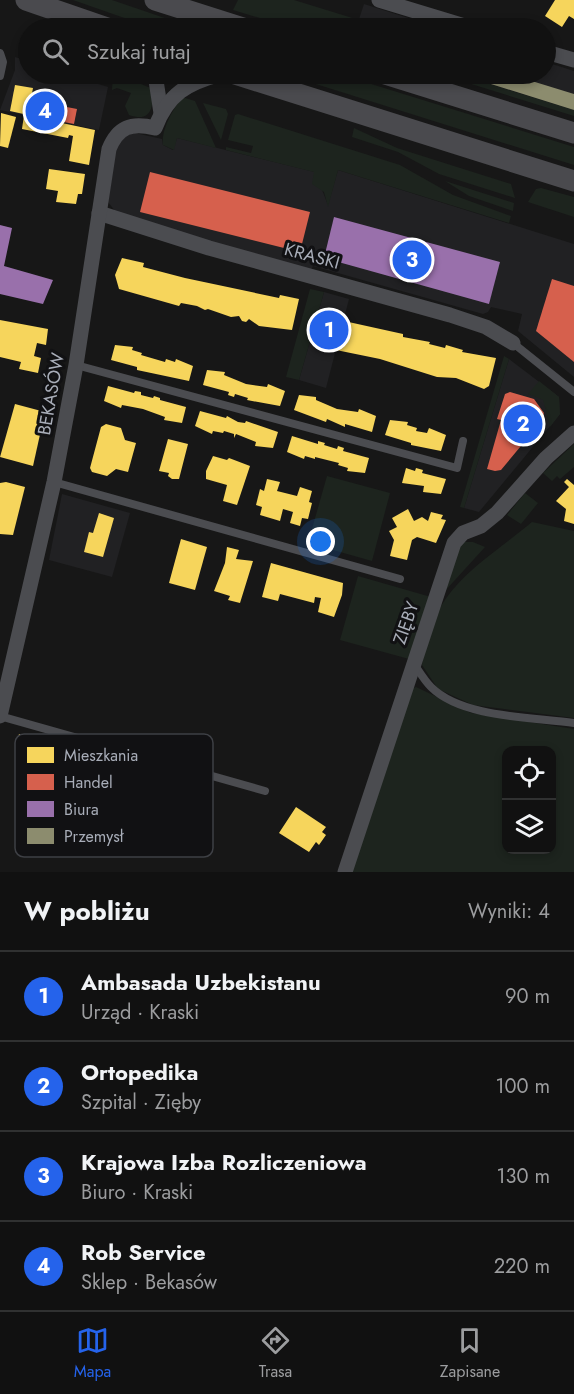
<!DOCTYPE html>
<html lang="pl">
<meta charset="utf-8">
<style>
:root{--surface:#111;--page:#1a1a1a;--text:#f1f3f6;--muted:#9c9d9f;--line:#303131;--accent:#2563eb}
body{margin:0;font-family:Jost,sans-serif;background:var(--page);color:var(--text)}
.controls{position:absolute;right:18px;bottom:18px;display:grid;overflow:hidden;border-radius:12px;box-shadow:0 3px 9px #0003}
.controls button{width:54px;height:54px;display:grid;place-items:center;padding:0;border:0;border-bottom:2px solid var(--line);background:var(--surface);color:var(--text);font:30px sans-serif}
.you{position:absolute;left:321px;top:542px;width:21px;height:21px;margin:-15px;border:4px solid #fff;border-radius:50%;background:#1a73e8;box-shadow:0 0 0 9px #1a73e833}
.badge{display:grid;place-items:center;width:39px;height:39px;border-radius:50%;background:var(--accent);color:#fff;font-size:20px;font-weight:700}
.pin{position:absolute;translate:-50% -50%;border:3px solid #fff;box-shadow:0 2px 6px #0006}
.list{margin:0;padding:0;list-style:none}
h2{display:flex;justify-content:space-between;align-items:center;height:78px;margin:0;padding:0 24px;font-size:26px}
h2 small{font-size:20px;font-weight:400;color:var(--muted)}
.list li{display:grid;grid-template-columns:39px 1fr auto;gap:18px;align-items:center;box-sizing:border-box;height:90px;padding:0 24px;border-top:2px solid var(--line)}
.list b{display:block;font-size:22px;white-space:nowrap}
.list p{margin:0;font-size:20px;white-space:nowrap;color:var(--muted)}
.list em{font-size:20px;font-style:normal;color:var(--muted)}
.icon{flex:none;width:33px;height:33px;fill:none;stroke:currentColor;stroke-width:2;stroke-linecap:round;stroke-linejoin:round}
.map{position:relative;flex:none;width:574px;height:872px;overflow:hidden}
.search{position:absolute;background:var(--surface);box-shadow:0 3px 9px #0003;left:18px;right:18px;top:18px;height:66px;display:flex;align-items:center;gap:15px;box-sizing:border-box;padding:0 21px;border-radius:33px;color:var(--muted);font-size:22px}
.sheet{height:438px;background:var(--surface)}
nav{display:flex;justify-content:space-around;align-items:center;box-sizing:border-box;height:84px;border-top:2px solid var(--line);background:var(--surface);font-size:16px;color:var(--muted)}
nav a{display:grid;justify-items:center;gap:3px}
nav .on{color:var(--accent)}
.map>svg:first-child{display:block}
.built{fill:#212123}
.green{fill:#1d241e;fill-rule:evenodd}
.homes{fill:#f6d55c}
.shops{fill:#d6604d}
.offices{fill:#9970ab}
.industry{fill:#8c8c6e}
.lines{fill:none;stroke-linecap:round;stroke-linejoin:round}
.service{stroke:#4b4c50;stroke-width:8}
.minor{stroke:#4b4c50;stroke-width:15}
.secondary{stroke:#4a4a4e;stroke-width:21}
.labels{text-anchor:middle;stroke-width:6;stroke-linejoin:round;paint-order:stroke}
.street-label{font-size:18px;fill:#a8adb8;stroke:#111113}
.key{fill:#111113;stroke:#3e4045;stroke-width:1.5}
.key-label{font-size:16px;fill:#a8adb8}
</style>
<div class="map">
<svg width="574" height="872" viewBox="0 0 574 872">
<rect width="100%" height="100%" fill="#171717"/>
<!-- built -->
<g class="built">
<path d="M 364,4 L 440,28 L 356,28 Z"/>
<path d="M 15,57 L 28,61 L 28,74 L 66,74 L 108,87 L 99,130 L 0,110 L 15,70 Z"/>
<path d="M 546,62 L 574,71 L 574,110 L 457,74 L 546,74 Z"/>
<path d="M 135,133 L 162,139 L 163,145 L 173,150 L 177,138 L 315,172 L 328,205 L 338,170 L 574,244 L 574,377 L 518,331 L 522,314 L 491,307 L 488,312 L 483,314 L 313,266 L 311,270 L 136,222 L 115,211 L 108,202 L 116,148 L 122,136 Z"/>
<path d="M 324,292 L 349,299 L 326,388 L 299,380 Z"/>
<path d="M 509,359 L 559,397 L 560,414 L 479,512 L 464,508 Z"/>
<path d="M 62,494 L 130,513 L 112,577 L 49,560 Z"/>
</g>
<!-- green -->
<g class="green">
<path d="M 73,0 L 112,0 L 194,28 L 153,28 Z"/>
<path d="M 238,0 L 294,0 L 359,20 L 356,28 L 293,28 L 233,10 Z"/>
<path d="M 113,74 L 117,74 L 153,89 C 153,107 152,123 129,115 L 125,106 L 131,93 L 117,88 L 112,90 Z"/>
<path d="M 284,74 L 339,74 L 574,147 L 574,165 Z"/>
<path d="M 439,74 L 457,74 L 574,110 L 574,116 Z"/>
<path d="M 182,97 L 195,101 L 216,148 L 177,138 L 174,150 L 163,145 C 161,129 173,110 182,97 Z"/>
<path d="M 203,103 L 226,109 L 228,114 L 221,140 Z"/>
<path d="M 238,114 L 400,165 L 453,195 L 511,216 L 509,223 L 338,170 L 328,207 L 324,192 L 312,184 L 314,172 L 226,150 L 226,147 L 251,153 L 253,146 L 228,140 L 235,115 Z"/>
<path d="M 354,128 L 397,148 L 511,184 L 515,198 L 439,174 L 398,152 L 352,137 Z"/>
<path d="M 445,181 L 514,203 L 513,211 L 469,196 Z"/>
<path d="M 541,188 L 574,197 L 574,217 L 528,202 L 536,189 Z"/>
<path d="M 310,289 L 324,292 L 299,380 L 286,377 Z"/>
<path d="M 504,356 L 509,359 L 464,508 L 460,507 Z"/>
<path d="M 539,381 L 559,397 L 560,414 L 550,427 L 543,400 L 528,394 Z"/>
<path d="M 574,444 L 574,467 L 560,479 L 557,476 L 552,481 L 543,473 Z"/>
<path d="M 327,476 L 390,493 L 372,561 L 308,543 Z"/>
<path d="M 525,493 L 538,503 L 521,524 L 507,515 Z"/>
<path d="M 532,522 L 574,531 L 574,718 L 473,705 L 438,689 L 422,665 C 432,587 478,567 532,522 Z"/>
<path d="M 464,542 L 473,542 L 485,547 L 444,592 L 457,548 Z"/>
<path d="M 358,576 L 431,597 L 409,659 L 340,640 Z"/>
<path d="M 416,687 L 471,713 L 574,729 L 574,872 L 350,872 L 410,689 ZM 506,750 L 552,750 L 552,850 L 506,850 Z"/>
</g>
<!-- homes -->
<g class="homes">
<path d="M 555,0 L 574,0 L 574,19 L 569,16 L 562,27 L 545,16 Z"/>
<path d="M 15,85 L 33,88 L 28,115 L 10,111 Z"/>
<path d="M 1,113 L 16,117 L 8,148 L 0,146 Z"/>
<path d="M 24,115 L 95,130 L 89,165 L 69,161 L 73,136 L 69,135 L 68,138 L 22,129 Z"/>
<path d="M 49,169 L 85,174 L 82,194 L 78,194 L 76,204 L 56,202 L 58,191 L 46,189 Z"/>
<path d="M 122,258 L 144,263 L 143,267 L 185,278 L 279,298 L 280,295 L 299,299 L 292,330 L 259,326 L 249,319 L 246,322 L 242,321 L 239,316 L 231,317 L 208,309 L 205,310 L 197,306 L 181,303 L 179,306 L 119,289 L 115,275 Z"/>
<path d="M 0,320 L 48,329 L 46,345 L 37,343 L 34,356 L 41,358 L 38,373 L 19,369 L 21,362 L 0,357 Z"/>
<path d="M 344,321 L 403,334 L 403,337 L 430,342 L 429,344 L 445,348 L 446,345 L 463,350 L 462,352 L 496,358 L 489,386 L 484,389 L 456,378 L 437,377 L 380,359 L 336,350 Z"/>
<path d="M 115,345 L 133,347 L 132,350 L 142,353 L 141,355 L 165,362 L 166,359 L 175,362 L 176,359 L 193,366 L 189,381 L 137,370 L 137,367 L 111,360 Z"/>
<path d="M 207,370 L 225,372 L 224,375 L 246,384 L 267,387 L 268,384 L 285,391 L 280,406 L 247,400 L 248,398 L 235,394 L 234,397 L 228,395 L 229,392 L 203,385 Z"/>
<path d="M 108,386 L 134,393 L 135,391 L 141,392 L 141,395 L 153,398 L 154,396 L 160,398 L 160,400 L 186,407 L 182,423 L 164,420 L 165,417 L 143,409 L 122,405 L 121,408 L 104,401 Z"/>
<path d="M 299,395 L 316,397 L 316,400 L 337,409 L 358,412 L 359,409 L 376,416 L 372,432 L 345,424 L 345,427 L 327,419 L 326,422 L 294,410 Z"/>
<path d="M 15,404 L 45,412 L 33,466 L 0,457 Z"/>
<path d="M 200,411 L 226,418 L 227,416 L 238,422 L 245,423 L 246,421 L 278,432 L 273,448 L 255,446 L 256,442 L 236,434 L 234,438 L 234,434 L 224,431 L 223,433 L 213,431 L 212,434 L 195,426 Z"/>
<path d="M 390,420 L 408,422 L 407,425 L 417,428 L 416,431 L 427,433 L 429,428 L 446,435 L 441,451 L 411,445 L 411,443 L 385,435 Z"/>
<path d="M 106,424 L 121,428 L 125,440 L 136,443 L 128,472 L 116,469 L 107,476 L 92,472 L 90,468 L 101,427 Z"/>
<path d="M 292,436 L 318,444 L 318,441 L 325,443 L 324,445 L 337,449 L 338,446 L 344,448 L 343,451 L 369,458 L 365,473 L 347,471 L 348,468 L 338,465 L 339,463 L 315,457 L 315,459 L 305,456 L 304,459 L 287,452 Z"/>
<path d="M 168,439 L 188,444 L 179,479 L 172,479 L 168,476 L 169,473 L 159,471 Z"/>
<path d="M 213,456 L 227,460 L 229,458 L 250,466 L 237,505 L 223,501 L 227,485 L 206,479 L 206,471 Z"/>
<path d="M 406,468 L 415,471 L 416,468 L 423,470 L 422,473 L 446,479 L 441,494 L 423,492 L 424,486 L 402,483 Z"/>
<path d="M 267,479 L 280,482 L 277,491 L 297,496 L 300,487 L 312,491 L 309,502 L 312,503 L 308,519 L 302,518 L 300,526 L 290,523 L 293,512 L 283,509 L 280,521 L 260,515 L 262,507 L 256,505 L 260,489 L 264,491 Z"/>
<path d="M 567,479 L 574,485 L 574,524 L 564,521 L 566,509 L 556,501 L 569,487 L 564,482 Z"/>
<path d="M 6,482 L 25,487 L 13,535 L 0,534 L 0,483 Z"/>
<path d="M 408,509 L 414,521 L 422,517 L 428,521 L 431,512 L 443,515 L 441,519 L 446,520 L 436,543 L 417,537 L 412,540 L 407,560 L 390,556 L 394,540 L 389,531 L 397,527 L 392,518 Z"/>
<path d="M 99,513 L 114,518 L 103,557 L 84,552 L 89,532 L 93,533 Z"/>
<path d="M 181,539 L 207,547 L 195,590 L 169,583 Z"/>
<path d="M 227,547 L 239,550 L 236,559 L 253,561 L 240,603 L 228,600 L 230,596 L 214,591 L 225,563 Z"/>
<path d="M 271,563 L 343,583 L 342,595 L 334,617 L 318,612 L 321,598 L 315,597 L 314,603 L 280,594 L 278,601 L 262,597 Z"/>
<path d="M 19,734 L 26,736 L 22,753 L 15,752 Z"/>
<path d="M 296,807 L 326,827 L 322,832 L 326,835 L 319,845 L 316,842 L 309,852 L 279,833 Z"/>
</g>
<!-- shops -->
<g class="shops">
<path d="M 31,100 L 77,109 L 74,124 L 28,115 Z"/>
<path d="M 150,172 L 310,212 L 300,252 L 140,212 Z"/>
<path d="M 552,279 L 574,286 L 574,362 L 536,331 Z"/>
<path d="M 510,392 L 534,399 L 544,413 L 541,422 L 501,470 L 495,471 L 487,469 L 501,420 L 497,419 L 505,394 Z"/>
</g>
<!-- offices -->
<g class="offices">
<path d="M 334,217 L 500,262 L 489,304 L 324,258 Z"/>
<path d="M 0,225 L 12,228 L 4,266 L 53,280 L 43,304 L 0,294 Z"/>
<path d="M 324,312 L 344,318 L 336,351 L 319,347 L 316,342 Z"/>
</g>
<!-- industry -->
<path class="industry" d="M 459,74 L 509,74 L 574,94 L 574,110 Z"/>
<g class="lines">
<!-- service -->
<g class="service">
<path d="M 0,53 L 3,62 L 0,76"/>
<path d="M 513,343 L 574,392"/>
<path d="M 76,365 L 457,468 L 463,441"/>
<path d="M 54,482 L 400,579"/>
<path d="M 414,664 C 419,671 424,680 431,687 C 462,718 532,717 574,723"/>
<path d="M 0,716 L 265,791"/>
</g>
<!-- minor -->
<g class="minor">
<path d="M 379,0 L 471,28"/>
<path d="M 546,52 L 574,60"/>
<path d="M 155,74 L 161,113"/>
<path d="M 99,213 L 209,248 L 450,315 L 486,327 L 513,343"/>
<path d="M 0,716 L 54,482 L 76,365 L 109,149 C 118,127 131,122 155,128 C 168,94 187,83 221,74"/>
<path d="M 345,872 L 454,543 L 463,533 L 481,526 L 497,513 L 546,458 L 574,433"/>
</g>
<!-- secondary -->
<g class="secondary">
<path d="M 26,0 L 107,28"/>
<path d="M 155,0 L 243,28"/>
<path d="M 235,74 L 574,181"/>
<path d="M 385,74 L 574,133"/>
</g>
</g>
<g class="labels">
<!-- street labels -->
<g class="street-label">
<text transform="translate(312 256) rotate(15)" y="6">KRASKI</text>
<text transform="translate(51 394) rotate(-80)" y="6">BEKASÓW</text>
<text transform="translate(406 623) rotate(-71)" y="6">ZIĘBY</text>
</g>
</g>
<!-- legend -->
<rect x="15" y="734" width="198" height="123" rx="9" class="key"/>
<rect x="27" y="747" width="27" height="16" fill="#f6d55c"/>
<rect x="27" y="774" width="27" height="16" fill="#d6604d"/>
<rect x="27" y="801" width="27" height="16" fill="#9970ab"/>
<rect x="27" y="828" width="27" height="16" fill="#8c8c6e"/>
<g class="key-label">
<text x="64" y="761">Mieszkania</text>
<text x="64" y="788">Handel</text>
<text x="64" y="815">Biura</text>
<text x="64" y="842">Przemysł</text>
</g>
</svg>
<div class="controls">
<button><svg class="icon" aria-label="locate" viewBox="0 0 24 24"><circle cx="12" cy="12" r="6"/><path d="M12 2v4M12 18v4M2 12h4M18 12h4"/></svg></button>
<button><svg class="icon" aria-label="layers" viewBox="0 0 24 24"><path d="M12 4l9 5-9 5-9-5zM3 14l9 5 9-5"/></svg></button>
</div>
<div class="you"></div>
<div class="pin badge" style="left:329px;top:330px">1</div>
<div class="pin badge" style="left:523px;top:424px">2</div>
<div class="pin badge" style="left:412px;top:260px">3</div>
<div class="pin badge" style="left:45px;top:111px">4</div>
<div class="search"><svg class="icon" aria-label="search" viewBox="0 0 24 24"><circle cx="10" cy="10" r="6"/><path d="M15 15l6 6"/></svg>Szukaj tutaj</div>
</div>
<section class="sheet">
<h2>W pobliżu<small>Wyniki: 4</small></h2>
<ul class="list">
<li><span class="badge">1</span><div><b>Ambasada Uzbekistanu</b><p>Urząd · Kraski</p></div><em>90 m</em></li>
<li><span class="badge">2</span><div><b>Ortopedika</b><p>Szpital · Zięby</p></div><em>100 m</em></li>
<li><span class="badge">3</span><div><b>Krajowa Izba Rozliczeniowa</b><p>Biuro · Kraski</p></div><em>130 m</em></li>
<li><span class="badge">4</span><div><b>Rob Service</b><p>Sklep · Bekasów</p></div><em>220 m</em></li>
</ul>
</section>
<nav>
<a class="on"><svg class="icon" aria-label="map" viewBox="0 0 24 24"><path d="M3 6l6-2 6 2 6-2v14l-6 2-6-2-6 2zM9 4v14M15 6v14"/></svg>Mapa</a>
<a><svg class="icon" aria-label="directions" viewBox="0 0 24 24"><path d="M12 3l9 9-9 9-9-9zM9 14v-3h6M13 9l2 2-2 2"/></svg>Trasa</a>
<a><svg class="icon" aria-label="saved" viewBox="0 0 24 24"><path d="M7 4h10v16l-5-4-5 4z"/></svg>Zapisane</a>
</nav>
